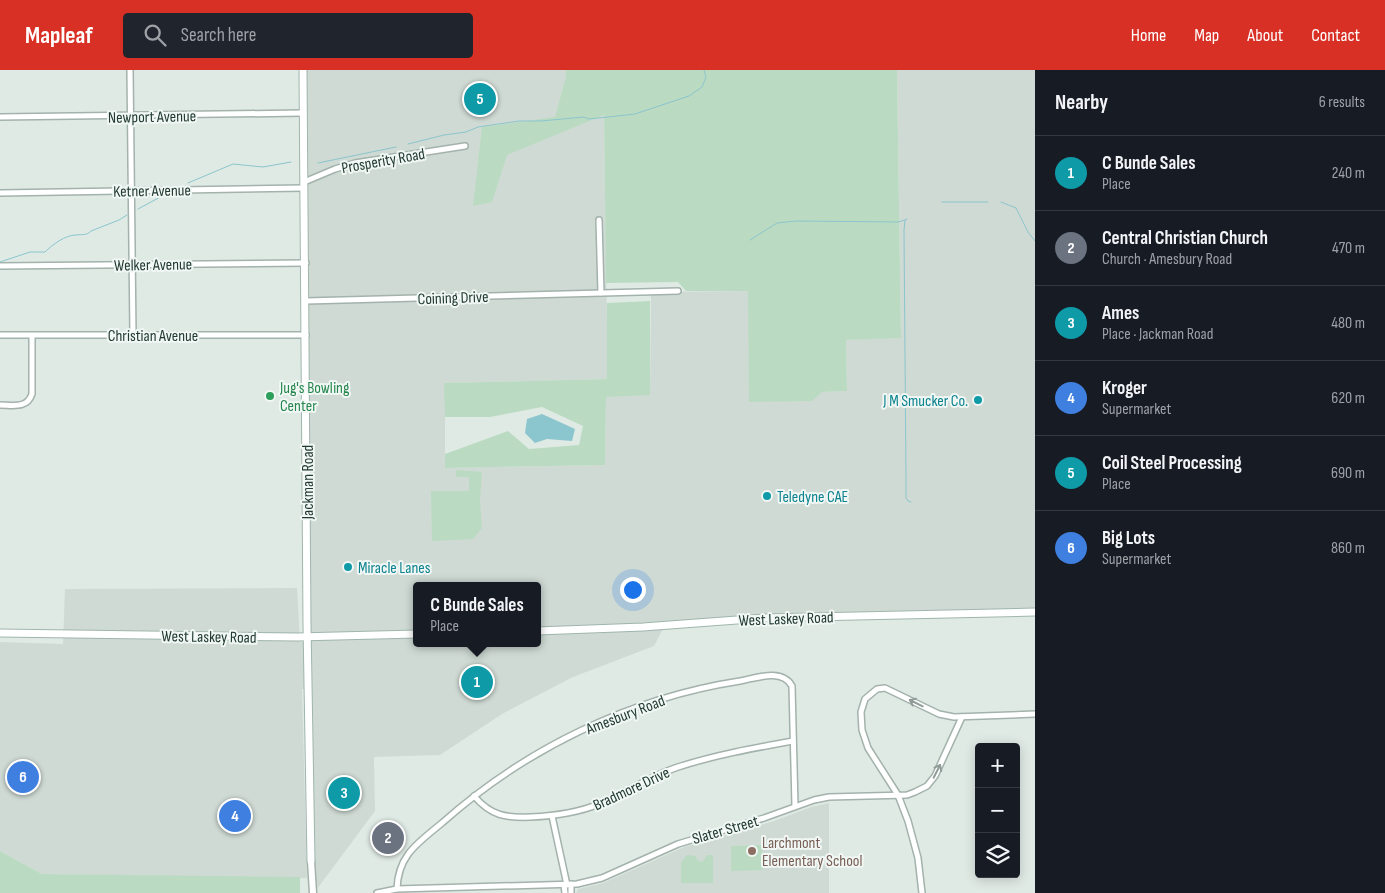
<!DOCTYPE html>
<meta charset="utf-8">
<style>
:root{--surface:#171b24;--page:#20242c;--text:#f1f3f6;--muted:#9ea1a6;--line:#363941;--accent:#d93025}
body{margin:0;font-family:"Sofia Sans Condensed",sans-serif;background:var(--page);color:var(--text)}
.controls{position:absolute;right:15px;bottom:15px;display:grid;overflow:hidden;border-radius:5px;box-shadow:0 2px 12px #0003}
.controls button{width:45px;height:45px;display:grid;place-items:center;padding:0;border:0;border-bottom:1px solid var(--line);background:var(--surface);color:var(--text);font:25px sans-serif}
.you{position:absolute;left:632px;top:519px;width:18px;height:18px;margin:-12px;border:4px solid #fff;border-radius:50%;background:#1a73e8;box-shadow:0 0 0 8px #1a73e833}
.badge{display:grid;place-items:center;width:32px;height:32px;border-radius:50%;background:var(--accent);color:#fff;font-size:16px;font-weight:700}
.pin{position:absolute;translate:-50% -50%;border:2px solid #fff;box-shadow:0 1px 5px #0006}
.popup{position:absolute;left:413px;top:512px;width:128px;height:65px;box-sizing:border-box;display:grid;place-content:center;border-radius:5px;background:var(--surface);filter:drop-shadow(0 1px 4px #0005);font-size:16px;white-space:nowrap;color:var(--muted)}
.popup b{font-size:19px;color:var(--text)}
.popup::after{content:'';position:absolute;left:50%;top:100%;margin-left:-10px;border:10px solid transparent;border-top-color:var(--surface)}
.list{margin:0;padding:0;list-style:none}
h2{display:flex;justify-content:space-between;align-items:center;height:65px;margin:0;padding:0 20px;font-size:21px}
h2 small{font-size:16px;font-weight:400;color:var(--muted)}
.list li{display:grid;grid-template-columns:32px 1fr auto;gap:15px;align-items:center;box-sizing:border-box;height:75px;padding:0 20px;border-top:1px solid var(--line)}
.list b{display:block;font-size:19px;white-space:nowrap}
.list p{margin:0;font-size:16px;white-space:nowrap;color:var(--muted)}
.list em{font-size:16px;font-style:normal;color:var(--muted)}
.icon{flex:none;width:28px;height:28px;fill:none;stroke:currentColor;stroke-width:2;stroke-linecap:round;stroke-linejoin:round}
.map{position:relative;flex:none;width:1035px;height:823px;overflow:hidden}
header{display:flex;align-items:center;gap:30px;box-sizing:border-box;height:70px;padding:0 25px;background:var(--accent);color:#fff}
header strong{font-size:24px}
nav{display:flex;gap:28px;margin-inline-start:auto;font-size:18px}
.search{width:350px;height:45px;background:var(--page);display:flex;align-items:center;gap:12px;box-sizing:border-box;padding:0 18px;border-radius:5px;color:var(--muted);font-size:19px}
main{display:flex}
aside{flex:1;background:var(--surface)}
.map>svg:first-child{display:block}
.built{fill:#cfdad4;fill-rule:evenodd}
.green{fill:#badbc2}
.water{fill:#8bc5cd}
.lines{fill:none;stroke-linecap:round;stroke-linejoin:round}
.stream{stroke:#8bc5cd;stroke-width:1}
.minor-casing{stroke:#a3b2ac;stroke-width:8}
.tertiary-casing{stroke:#a3b2ac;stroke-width:9}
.secondary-casing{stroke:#a0b5ad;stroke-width:9}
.minor{stroke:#fff;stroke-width:5}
.tertiary{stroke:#fff;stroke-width:6}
.secondary{stroke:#fff;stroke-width:7}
.oneway{stroke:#909c98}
.leisure-dot{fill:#2e9e5b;stroke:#f0f7f4;stroke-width:2}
.culture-dot{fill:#0f9aa8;stroke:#f0f7f4;stroke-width:2}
.education-dot{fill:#8d6e63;stroke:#f0f7f4;stroke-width:2}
.labels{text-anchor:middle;stroke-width:4;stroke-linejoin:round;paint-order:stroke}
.street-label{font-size:16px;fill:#223a32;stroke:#f0f7f4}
.leisure-label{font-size:16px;fill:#27864d;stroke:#f0f7f4;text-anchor:start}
.culture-label{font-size:16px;fill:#0d838f;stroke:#f0f7f4;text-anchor:start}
.education-label{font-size:16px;fill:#785e54;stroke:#f0f7f4;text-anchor:start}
</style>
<header>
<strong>Mapleaf</strong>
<div class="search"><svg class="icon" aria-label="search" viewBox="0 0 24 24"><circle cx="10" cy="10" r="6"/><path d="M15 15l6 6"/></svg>Search here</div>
<nav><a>Home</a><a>Map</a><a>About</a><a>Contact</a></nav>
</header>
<main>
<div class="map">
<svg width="1035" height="823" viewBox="0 0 1035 823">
<rect width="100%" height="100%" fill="#e0eae5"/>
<!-- built -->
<g class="built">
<path d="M 303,0 L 603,0 L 608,309 L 445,313 L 445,398 L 605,395 L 606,327 L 650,324 L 651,222 L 748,221 L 822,322 L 847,321 L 846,270 L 901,267 L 897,0 L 1035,0 L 1035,542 L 920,543 L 665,555 L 654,576 L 573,607 L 502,644 L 440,685 L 374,687 L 375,741 L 314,823 L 308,619 L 302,619 L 307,808 L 42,804 L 0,781 L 0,572 L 63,574 L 65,519 L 297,518 L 300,572 L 308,572 ZM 417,516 L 537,516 L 537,573 L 417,573 Z"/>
<path d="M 829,733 L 829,823 L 576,823 L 578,819 L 603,813 L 684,777 L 774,751 L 811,737 Z"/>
</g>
<!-- green -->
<g class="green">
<path d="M 566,0 L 897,0 L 901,268 L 846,270 L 847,321 L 822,322 L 812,331 L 749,332 L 748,221 L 686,221 L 678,212 L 606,213 L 604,45 L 507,85 L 492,132 L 473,136 L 482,57 L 555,47 L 566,7 Z"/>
<path d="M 650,231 L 650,325 L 606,327 L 605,395 L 445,398 L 445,384 L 508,361 L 529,379 L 579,375 L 583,356 L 542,337 L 490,347 L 445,347 L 444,313 L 607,309 L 607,233 Z"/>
<path d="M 456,400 L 482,402 L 480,431 L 482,458 L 473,469 L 432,471 L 431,421 L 469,421 L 469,407 L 456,407 Z"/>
<path d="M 762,775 L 763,800 L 731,801 L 731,776 Z"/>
<path d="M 0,781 L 42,804 L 300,807 L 300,823 L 0,823 Z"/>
<path d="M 687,785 L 695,786 L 699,792 L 703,791 L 707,785 L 713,785 L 713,813 L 681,813 L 681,792 Z"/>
</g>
<!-- water -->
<path class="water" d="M 542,344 L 575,359 L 572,371 L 547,369 L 535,373 L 525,363 L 527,349 Z"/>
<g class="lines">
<!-- stream -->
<g class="stream">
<path d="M 408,74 L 444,65 L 466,62 L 478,57 L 519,51 L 541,51 L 584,47 L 589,49 L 635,44 L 689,26 L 702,17 L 706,7 L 704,0"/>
<path d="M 318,93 L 396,77"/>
<path d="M 188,113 L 233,94 L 263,97 L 291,92"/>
<path d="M 942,132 L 988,132"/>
<path d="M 1001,132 L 1016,138 L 1028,162 L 1035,171"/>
<path d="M 138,139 L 164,125"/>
<path d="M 907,149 L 905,150 L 904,160 L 906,409 L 906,428 L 908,431 L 911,432"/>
<path d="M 750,170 L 777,153 L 796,151 L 898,152 L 905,150"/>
<path d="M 0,192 L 30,182 L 45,182 C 52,175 65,165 76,165 C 83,164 86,166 91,161 L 119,150 L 127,145"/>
</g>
<!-- minor casing -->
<g class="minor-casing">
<g id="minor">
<path d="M 130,0 L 133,265"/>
<path d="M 0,47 L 303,43"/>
<path d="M 304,112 L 335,99 L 355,93 L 465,76"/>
<path d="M 0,123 L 304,118"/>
<path d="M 599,150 L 601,223"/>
<path d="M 0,196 L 306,193"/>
<path d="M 306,231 L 678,221"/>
<path d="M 0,265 L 306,265"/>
<path d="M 0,335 C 13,335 27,339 32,324 L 32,266"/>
<path d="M 474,726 C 491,746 506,748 531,747 C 554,746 577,743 599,734 C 626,723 650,706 678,697 C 715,685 754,678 793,671"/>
<path d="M 552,746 L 567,815"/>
<path d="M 571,814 L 571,823"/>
<path d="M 564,815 L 565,823"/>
<path d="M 397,819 C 398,785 418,773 442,753 C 525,679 630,628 740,611 C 756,608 782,598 792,616 L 795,736"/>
<path d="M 377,823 L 397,819 L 577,814 L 602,808 L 678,774 L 764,748 L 814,730 L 829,727 L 907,725 L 915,722 L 927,716 L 935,706 L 962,647"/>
<path d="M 922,823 L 918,788 L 908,751 L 898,725 L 868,678 L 862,660 L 861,642 L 865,629 L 877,619 L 885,618 L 939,644 L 954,647 L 1035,644"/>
</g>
</g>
<!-- tertiary casing -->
<g class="tertiary-casing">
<path id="tertiary" d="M 311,791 L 313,823"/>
</g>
<!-- secondary casing -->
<g class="secondary-casing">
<g id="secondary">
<path d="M 303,0 L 307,554 L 311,791"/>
<path d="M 537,561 L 643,557 L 764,548 L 1035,542"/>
<path d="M 0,563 L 297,567 L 417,564"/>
</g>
</g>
<!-- minor -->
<use href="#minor" class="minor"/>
<!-- tertiary -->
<use href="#tertiary" class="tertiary"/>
<!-- secondary -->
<use href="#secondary" class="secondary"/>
</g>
<!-- one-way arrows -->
<defs><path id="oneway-shaft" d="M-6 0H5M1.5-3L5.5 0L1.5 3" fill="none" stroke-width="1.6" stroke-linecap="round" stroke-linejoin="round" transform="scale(1.25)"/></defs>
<g class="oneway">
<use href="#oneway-shaft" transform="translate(916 633) rotate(-154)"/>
<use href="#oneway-shaft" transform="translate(937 701) rotate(-63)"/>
</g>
<!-- markers -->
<circle class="leisure-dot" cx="270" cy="326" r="5"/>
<g class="culture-dot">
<circle cx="978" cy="330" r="5"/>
<circle cx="767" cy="426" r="5"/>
<circle cx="348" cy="497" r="5"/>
</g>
<circle class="education-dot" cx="752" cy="781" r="5"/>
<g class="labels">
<!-- street labels -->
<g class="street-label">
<text transform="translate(152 46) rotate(-1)" y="6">Newport Avenue</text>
<text transform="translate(383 90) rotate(-10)" y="6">Prosperity Road</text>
<text transform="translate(152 120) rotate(-1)" y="6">Ketner Avenue</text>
<text transform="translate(153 194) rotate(-1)" y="6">Welker Avenue</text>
<text transform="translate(453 227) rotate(-2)" y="6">Coining Drive</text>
<text x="153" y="271">Christian Avenue</text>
<text transform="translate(307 412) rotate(-90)" y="6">Jackman Road</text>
<text transform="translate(786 548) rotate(-2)" y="6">West Laskey Road</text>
<text transform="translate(209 566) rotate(1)" y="6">West Laskey Road</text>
<text transform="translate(625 644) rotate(-21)" y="6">Amesbury Road</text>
<text transform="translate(631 718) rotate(-25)" y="6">Bradmore Drive</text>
<text transform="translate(725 759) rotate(-16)" y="6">Slater Street</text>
</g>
<!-- leisure labels -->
<g class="leisure-label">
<text x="280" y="323">Jug's Bowling<tspan x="280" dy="18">Center</tspan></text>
</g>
<!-- culture labels -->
<g class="culture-label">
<text x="968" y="336" text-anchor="end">J M Smucker Co.</text>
<text x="777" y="432">Teledyne CAE</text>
<text x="358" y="503">Miracle Lanes</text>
</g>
<!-- education labels -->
<g class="education-label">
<text x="762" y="778">Larchmont<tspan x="762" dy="18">Elementary School</tspan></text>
</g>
</g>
</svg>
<div class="controls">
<button>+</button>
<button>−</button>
<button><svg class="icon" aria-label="layers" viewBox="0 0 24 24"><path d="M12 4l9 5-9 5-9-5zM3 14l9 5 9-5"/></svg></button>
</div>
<div class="you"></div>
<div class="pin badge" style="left:477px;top:612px;background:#0f9aa8">1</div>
<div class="popup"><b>C Bunde Sales</b>Place</div>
<div class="pin badge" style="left:388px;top:768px;background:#6b7280">2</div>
<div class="pin badge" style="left:344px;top:723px;background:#0f9aa8">3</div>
<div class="pin badge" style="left:235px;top:746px;background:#3f7fe0">4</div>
<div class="pin badge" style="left:480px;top:29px;background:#0f9aa8">5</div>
<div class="pin badge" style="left:23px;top:707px;background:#3f7fe0">6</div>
</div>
<aside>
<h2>Nearby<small>6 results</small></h2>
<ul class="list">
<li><span class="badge" style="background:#0f9aa8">1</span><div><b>C Bunde Sales</b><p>Place</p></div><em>240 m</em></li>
<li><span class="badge" style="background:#6b7280">2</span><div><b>Central Christian Church</b><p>Church · Amesbury Road</p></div><em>470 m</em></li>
<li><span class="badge" style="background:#0f9aa8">3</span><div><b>Ames</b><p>Place · Jackman Road</p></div><em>480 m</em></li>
<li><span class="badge" style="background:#3f7fe0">4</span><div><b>Kroger</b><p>Supermarket</p></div><em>620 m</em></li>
<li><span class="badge" style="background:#0f9aa8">5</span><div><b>Coil Steel Processing</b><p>Place</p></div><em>690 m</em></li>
<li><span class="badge" style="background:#3f7fe0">6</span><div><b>Big Lots</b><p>Supermarket</p></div><em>860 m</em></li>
</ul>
</aside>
</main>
